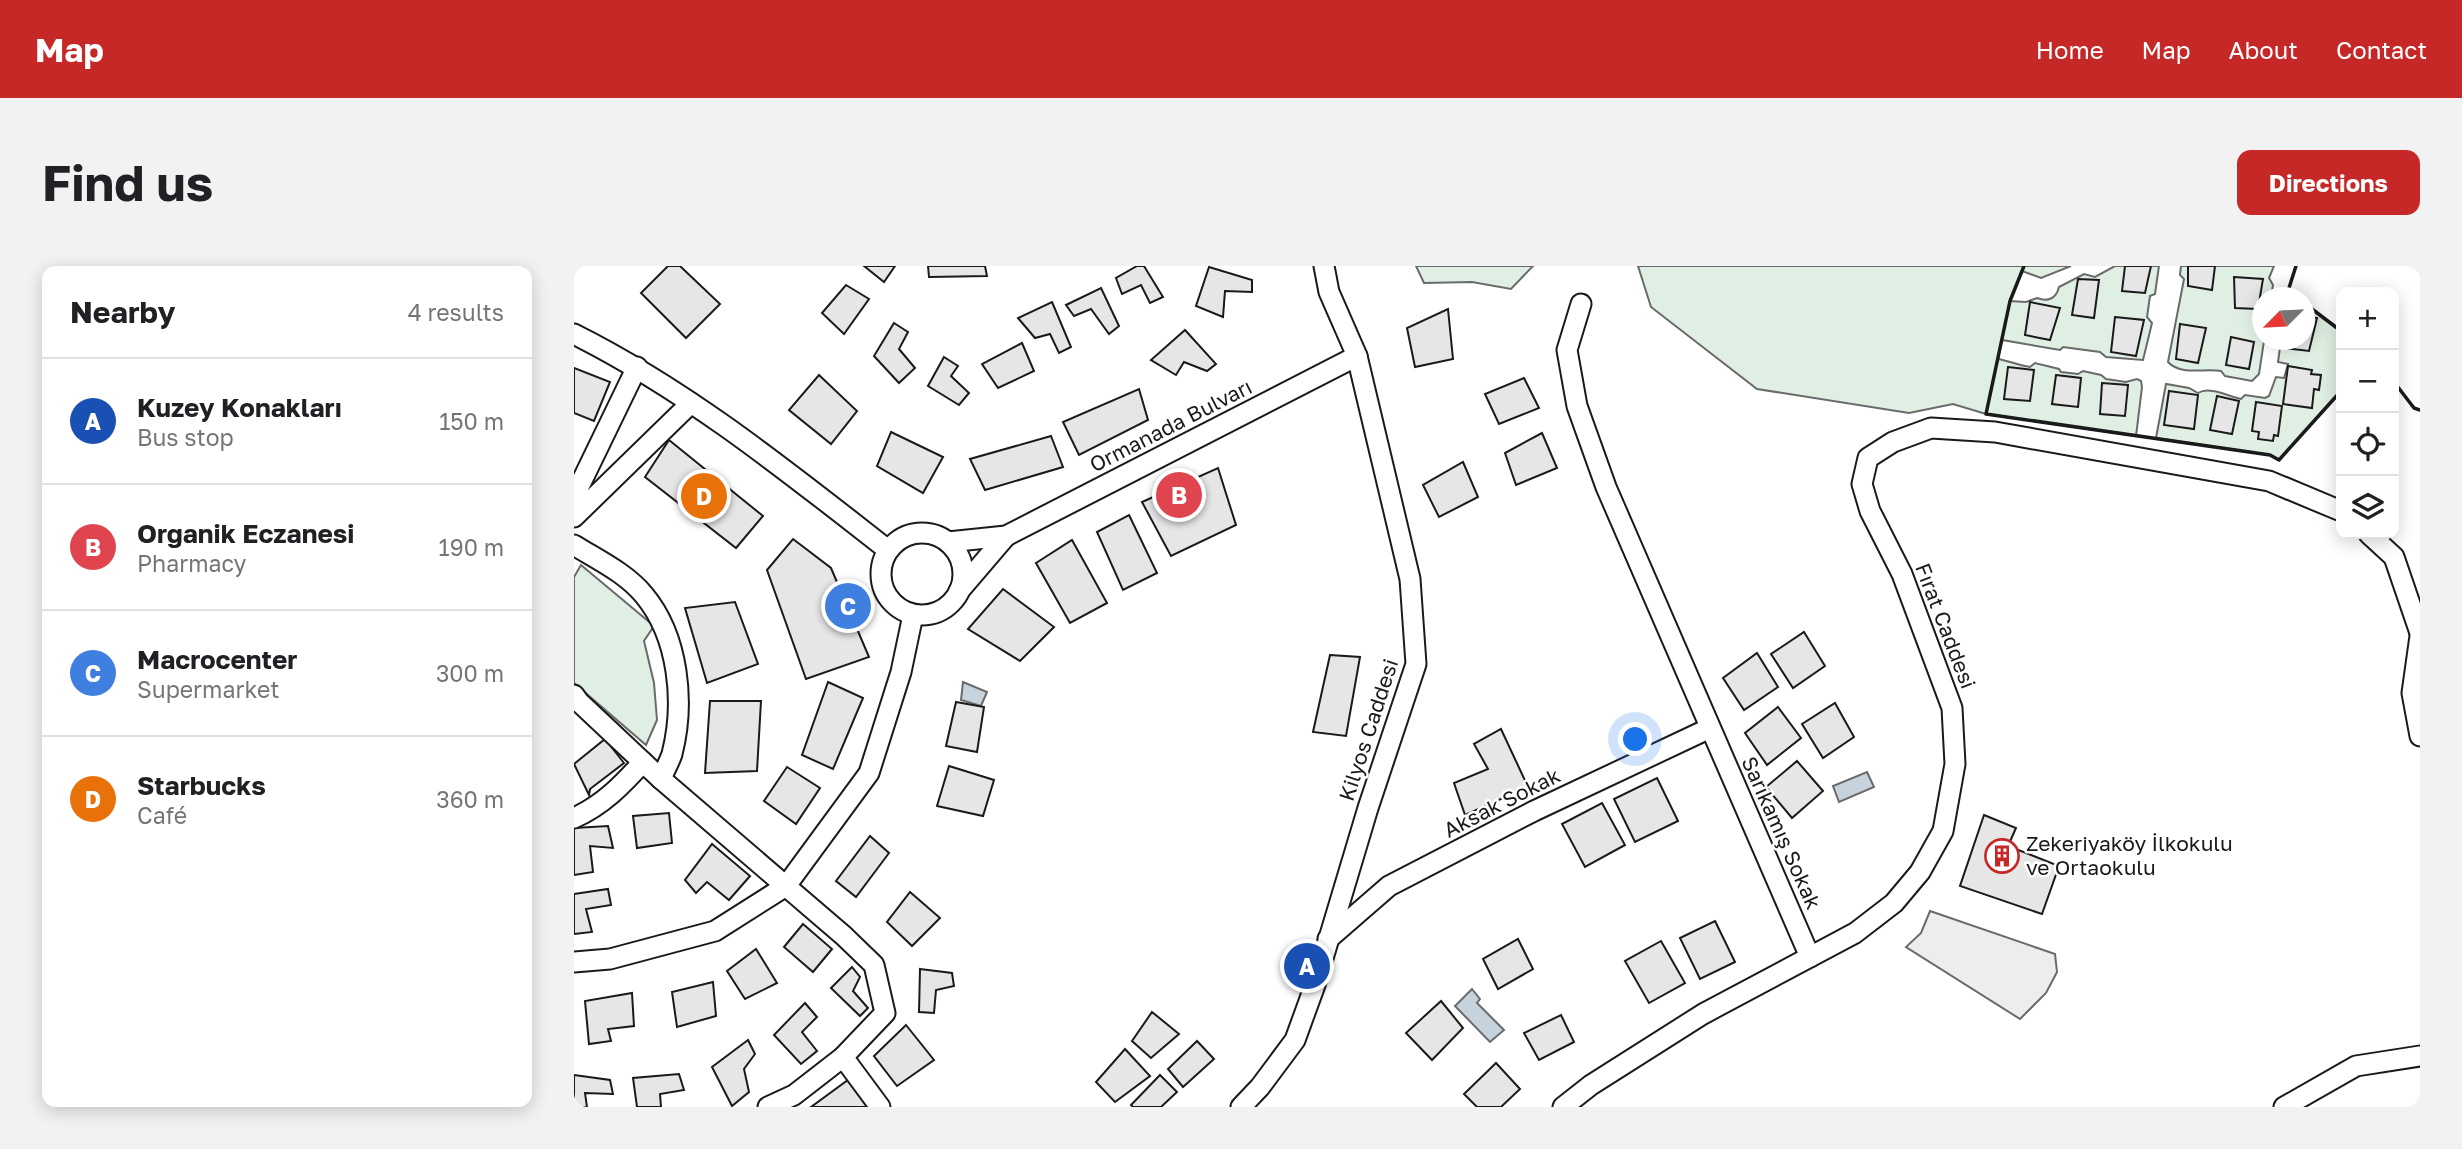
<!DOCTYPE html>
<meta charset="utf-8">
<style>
:root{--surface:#fff;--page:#f2f2f2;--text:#202124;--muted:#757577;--line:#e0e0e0;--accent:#c62828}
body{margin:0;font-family:"Golos Text",sans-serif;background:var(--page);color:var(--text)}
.controls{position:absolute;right:21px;top:21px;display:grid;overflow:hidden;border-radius:14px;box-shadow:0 4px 18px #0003}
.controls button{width:63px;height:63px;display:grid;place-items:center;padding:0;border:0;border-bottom:2px solid var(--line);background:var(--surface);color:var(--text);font:35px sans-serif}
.compass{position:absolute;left:1678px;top:21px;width:63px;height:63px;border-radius:50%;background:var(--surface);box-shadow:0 4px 18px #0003;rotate:246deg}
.you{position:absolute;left:1062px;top:474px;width:24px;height:24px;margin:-18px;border:5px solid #fff;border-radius:50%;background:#1a73e8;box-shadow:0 0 0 10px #1a73e833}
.badge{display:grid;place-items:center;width:46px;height:46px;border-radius:50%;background:var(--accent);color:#fff;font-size:23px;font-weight:700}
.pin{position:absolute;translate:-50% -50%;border:4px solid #fff;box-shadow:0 2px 7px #0006}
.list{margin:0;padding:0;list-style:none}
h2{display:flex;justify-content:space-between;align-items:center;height:91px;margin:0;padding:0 28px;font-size:30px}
h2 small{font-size:23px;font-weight:400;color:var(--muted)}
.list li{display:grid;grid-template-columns:46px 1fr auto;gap:21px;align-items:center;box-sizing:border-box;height:126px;padding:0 28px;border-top:2px solid var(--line)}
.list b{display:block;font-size:26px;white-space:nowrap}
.list p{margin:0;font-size:23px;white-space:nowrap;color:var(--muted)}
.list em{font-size:23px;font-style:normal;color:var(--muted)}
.icon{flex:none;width:38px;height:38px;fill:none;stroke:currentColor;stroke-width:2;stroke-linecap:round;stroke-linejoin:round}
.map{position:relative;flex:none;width:1846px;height:841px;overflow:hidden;border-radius:14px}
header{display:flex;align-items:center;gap:42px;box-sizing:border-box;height:98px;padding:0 35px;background:var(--accent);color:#fff}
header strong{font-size:33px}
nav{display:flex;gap:38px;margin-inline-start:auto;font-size:24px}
.intro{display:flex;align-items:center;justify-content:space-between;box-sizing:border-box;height:168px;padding:0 42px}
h1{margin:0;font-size:49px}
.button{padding:18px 32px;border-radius:14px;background:var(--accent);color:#fff;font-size:24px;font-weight:700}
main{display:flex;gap:42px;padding:0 42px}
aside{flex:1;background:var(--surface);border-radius:14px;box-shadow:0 4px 18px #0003}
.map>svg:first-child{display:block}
.green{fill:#e0efe3;stroke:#6a6a6a;stroke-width:2}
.parking{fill:#ededed;stroke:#6a6a6a;stroke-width:2}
.water{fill:#c6d2dc;stroke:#6a6a6a;stroke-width:2}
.building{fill:#e6e6e6;stroke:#1a1a1a;stroke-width:2}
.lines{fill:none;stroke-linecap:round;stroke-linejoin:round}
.minor-casing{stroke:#1a1a1a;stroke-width:23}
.minor{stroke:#fff;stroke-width:19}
.wall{stroke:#1a1a1a;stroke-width:3.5}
.labels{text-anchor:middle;stroke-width:5;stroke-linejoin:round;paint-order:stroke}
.street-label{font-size:21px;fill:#1a1a1a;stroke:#fff}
.poi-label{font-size:21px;fill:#1a1a1a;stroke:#fff;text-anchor:start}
</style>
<header>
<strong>Map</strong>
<nav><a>Home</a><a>Map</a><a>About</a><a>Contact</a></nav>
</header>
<div class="intro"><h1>Find us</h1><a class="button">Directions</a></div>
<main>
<aside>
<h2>Nearby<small>4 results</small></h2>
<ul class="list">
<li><span class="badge" style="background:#1a4fb4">A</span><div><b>Kuzey Konakları</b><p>Bus stop</p></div><em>150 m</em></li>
<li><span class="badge" style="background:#e0444e">B</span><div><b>Organik Eczanesi</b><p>Pharmacy</p></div><em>190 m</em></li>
<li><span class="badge" style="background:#3f7fe0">C</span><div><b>Macrocenter</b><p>Supermarket</p></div><em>300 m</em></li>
<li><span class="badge" style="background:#e8710a">D</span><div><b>Starbucks</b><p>Café</p></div><em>360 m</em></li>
</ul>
</aside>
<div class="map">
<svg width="1846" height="841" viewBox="0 0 1846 841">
<rect width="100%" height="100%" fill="#fff"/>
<!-- green -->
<g class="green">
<path d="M 842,0 L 959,0 L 937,23 L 898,16 L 850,17 Z"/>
<path d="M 1064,0 L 1497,0 L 1467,12 L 1448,5 L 1436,35 L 1452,36 L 1463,32 C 1474,36 1482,33 1485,21 L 1510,8 L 1521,11 L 1541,0 L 1585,0 L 1581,28 L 1576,30 L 1573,51 L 1578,57 L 1569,94 L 1532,91 L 1526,86 L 1489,81 L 1486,84 L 1428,74 L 1424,93 C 1435,95 1444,99 1456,101 L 1461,97 L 1485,103 L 1487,106 L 1504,108 L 1509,105 L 1527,109 L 1532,113 L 1552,116 L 1563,113 L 1567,115 L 1568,121 L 1562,170 L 1412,148 L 1379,138 L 1335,147 L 1183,123 L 1077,41 Z"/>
<path d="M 1607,0 L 1700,0 L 1695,12 L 1699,19 L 1697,31 L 1688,32 L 1686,70 L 1690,75 L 1685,108 L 1678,115 L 1651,110 L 1647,105 C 1631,102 1607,110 1594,96 L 1610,13 L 1606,9 Z"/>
<path d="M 1731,37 L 1767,65 L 1767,125 L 1705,194 L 1696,189 L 1582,172 L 1592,118 L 1615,122 L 1624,127 C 1635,120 1654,130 1667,133 L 1671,129 L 1691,132 L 1695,130 L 1702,111 L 1710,112 L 1714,98 L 1704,96 L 1707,74 L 1730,74 Z"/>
<path d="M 7,299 L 80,360 L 70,375 L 80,417 L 83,454 L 72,479 L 0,417 L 0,311 Z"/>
</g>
<!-- parking -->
<path class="parking" d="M 1356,645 L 1481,688 L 1483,706 L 1472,727 L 1446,753 L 1332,681 L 1347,667 Z"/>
<!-- water -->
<g class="water">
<path d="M 389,416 L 413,426 L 407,440 L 387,434 Z"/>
<path d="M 1293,506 L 1300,521 L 1265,536 L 1259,520 Z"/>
<path d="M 898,723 L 906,733 L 903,737 L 930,764 L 916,776 L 881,740 Z"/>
</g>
<!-- building -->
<g class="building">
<path d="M 94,0 L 106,0 L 146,38 L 112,72 L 67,27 Z"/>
<path d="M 290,0 L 321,0 L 310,16 Z"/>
<path d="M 354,0 L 411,0 L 413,10 L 355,11 Z"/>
<path d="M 563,0 L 570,0 L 589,31 L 576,37 L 567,19 L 548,28 L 542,12 Z"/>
<path d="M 1551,0 L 1577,0 L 1571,27 L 1548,25 Z"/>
<path d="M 1614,0 L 1641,0 L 1638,24 L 1614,20 Z"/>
<path d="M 635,1 L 678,14 L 678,26 L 651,25 L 649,51 L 622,40 Z"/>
<path d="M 1660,11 L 1689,13 L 1684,43 L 1661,42 Z"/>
<path d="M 1504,13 L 1525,14 L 1520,52 L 1498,49 Z"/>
<path d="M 272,19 L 295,33 L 270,68 L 248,47 Z"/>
<path d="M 527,22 L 545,60 L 535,68 L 517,43 L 500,50 L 492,39 Z"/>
<path d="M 478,36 L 497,81 L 485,87 L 476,68 L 461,72 L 444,52 Z"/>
<path d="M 1456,36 L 1486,42 L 1476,74 L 1451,69 Z"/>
<path d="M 874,43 L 879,93 L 841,101 L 833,62 Z"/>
<path d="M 1730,45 L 1735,46 L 1735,51 L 1743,52 L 1735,85 L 1709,82 L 1710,74 L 1730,74 Z"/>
<path d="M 1541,51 L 1570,54 L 1562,90 L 1537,86 Z"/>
<path d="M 320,57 L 334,66 L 325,83 L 341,102 L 325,117 L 300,90 Z"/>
<path d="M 1606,58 L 1632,62 L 1624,97 L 1602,93 Z"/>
<path d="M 611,64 L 642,98 L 633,105 L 610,96 L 602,109 L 577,94 Z"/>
<path d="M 1657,71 L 1680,76 L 1675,103 L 1652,99 Z"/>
<path d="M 448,77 L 460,105 L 424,122 L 408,98 Z"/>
<path d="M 370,91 L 384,100 L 377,110 L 395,127 L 385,139 L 354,120 Z"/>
<path d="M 1714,100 L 1738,104 L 1737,108 L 1747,109 L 1745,124 L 1740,123 L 1738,142 L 1709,138 Z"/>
<path d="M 1434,101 L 1460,104 L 1456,135 L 1430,133 Z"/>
<path d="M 0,102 L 36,116 L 20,155 L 0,147 Z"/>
<path d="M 245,109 L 283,145 L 257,178 L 215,144 Z"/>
<path d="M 1482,109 L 1507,112 L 1504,141 L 1478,138 Z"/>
<path d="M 950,112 L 965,142 L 925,158 L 911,128 Z"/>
<path d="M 1528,117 L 1554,119 L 1551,150 L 1526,148 Z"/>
<path d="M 565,123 L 574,154 L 505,189 L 489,156 Z"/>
<path d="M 1595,125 L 1624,129 L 1620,163 L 1590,159 Z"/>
<path d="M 1643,130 L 1665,135 L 1658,168 L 1636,164 Z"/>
<path d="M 1682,136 L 1708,140 L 1704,170 L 1700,169 L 1699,175 L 1684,173 L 1685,166 L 1678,165 Z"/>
<path d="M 317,166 L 369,191 L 349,227 L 303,200 Z"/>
<path d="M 968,167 L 983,202 L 942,219 L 931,187 Z"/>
<path d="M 477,170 L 489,201 L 411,224 L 396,193 Z"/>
<path d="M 95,174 L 189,250 L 162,282 L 71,211 Z"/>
<path d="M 889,196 L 904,231 L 865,251 L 849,219 Z"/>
<path d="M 644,202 L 662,259 L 597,290 L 568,236 Z"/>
<path d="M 555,249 L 583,307 L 549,324 L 523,266 Z"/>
<path d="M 219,273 L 257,302 L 295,391 L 232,413 L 193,304 Z"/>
<path d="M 498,274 L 533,337 L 496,357 L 462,297 Z"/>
<path d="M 429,323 L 480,361 L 446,395 L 394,363 Z"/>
<path d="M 161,336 L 184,398 L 133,417 L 111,342 Z"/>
<path d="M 1230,366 L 1251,400 L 1219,422 L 1197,388 Z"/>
<path d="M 1183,387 L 1204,421 L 1170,444 L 1149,412 Z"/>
<path d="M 756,389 L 786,391 L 772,470 L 739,466 Z"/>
<path d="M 254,416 L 289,432 L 259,503 L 228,489 Z"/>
<path d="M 136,435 L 187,435 L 183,505 L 131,507 Z"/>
<path d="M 382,436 L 410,441 L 403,486 L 372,480 Z"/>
<path d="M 1261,437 L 1280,471 L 1249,492 L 1228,458 Z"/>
<path d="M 1204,441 L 1227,472 L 1193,499 L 1171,467 Z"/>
<path d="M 927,463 L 954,521 L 891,549 L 880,517 L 914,503 L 900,478 Z"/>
<path d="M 31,473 L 50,497 L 16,523 L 15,529 L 0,498 Z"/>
<path d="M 1223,495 L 1249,525 L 1218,552 L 1192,521 Z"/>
<path d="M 375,500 L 420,514 L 409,550 L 363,540 Z"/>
<path d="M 213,501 L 246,522 L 222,558 L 190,535 Z"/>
<path d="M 1083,512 L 1104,555 L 1061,576 L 1040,533 Z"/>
<path d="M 1028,537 L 1051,579 L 1011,601 L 988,558 Z"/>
<path d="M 95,547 L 98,577 L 63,582 L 59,550 Z"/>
<path d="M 1410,549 L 1442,562 L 1434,580 L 1485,600 L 1468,648 L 1386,620 Z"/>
<path d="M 34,560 L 39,582 L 16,580 L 19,606 L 0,609 L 0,562 Z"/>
<path d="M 296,570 L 315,587 L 282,631 L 262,615 Z"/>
<path d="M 138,578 L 176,610 L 155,634 L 133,616 L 122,627 L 111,614 Z"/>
<path d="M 34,623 L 37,639 L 12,643 L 18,666 L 0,668 L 0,628 Z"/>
<path d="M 336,626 L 366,652 L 338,680 L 313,656 Z"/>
<path d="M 1141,655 L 1161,696 L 1126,713 L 1106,672 Z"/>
<path d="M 229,658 L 258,683 L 239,706 L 210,681 Z"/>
<path d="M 944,673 L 959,703 L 924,723 L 909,693 Z"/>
<path d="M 1087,675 L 1111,717 L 1075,737 L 1051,695 Z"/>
<path d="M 182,683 L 203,717 L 171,733 L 153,705 Z"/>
<path d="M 278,701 L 286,711 L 279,725 L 294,742 L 286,750 L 257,722 Z"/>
<path d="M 346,703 L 378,707 L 380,720 L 362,724 L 360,747 L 345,746 Z"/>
<path d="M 139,716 L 142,750 L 103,761 L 98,726 Z"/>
<path d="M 58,727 L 60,760 L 34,763 L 37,775 L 15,778 L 11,735 Z"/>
<path d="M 867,735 L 889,762 L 858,794 L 832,767 Z"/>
<path d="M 231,737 L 243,751 L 228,766 L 243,785 L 227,798 L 200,769 Z"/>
<path d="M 578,746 L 605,768 L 577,792 L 558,775 Z"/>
<path d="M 987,749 L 1000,776 L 965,794 L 950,767 Z"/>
<path d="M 332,759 L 360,794 L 323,820 L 300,790 Z"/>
<path d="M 174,774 L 181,788 L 170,803 L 175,826 L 158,840 L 138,801 Z"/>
<path d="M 623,775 L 640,793 L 609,821 L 594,803 Z"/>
<path d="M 551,783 L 576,810 L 541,836 L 522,816 Z"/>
<path d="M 922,797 L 946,823 L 927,841 L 903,841 L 890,828 Z"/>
<path d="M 105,808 L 110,824 L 86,828 L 87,841 L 63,841 L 59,812 Z"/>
<path d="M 0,809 L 36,814 L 39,828 L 11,827 L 13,841 L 0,841 Z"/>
<path d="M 586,809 L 603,826 L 587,841 L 559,841 L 557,839 Z"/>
<path d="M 278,811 L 294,841 L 237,841 Z"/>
</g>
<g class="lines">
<!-- minor casing -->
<g class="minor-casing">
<g id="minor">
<path d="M 1007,38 L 993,84 L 1003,140 L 1032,221 L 1236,691"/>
<path d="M 0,68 C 114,125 214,206 314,284"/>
<path d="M 0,231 L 63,101"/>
<path d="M 0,251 L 117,137"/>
<circle cx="348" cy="308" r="41"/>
<path d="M 1795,268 L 1820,291 L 1846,367"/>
<path d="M 374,276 L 432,270 L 783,90"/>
<path d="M 0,279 C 24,294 52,307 70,329 C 105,371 111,437 98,488 C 95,497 90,505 87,513 L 270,670 L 300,699 L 311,747 L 269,791 L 306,841"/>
<path d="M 385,325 L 432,270"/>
<path d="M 1846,370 L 1838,427 L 1846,470"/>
<path d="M 0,429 L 5,436 L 87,513"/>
<path d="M 0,552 C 29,539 48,519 69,496"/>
<path d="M 754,673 L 815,620 L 960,545 L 1136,462"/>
<path d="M 0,696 L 36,693 L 141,665 L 212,620 L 295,507 L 327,406 L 339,349"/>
<path d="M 194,841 L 220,829 L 269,791"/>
<path d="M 667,841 L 686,821 L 721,774 L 741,719 L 794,542 L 842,398 L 836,313 L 783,90 L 755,26 L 750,0"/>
<path d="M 989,841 L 1017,819 L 1129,748 L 1281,667 L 1320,637 L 1346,606 L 1369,565 L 1381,498 L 1378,442 L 1328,308 L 1296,245 L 1288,218 L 1294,192 L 1319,176 L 1357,162 L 1421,166 L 1695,215 L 1767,245"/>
<path d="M 1710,841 L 1782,800 L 1846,790"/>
</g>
</g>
<!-- minor -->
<use href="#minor" class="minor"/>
<!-- wall -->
<g class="wall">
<path d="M 1450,0 L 1436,35 L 1412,148 L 1696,189 L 1705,194 L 1767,125"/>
<path d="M 1722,0 L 1714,25 L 1723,32"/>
<path d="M 1730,37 L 1767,65"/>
<path d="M 1820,116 L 1840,142 L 1846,144"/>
</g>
</g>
<!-- icons -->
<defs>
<g id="building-ring" transform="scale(1.75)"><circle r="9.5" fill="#fff" stroke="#c62828" stroke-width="1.5"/><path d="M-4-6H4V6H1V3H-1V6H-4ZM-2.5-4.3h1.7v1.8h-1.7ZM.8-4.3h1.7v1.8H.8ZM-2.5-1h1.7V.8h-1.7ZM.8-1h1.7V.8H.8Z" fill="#c62828"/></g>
</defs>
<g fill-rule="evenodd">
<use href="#building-ring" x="1428" y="590"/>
</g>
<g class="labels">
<!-- street labels -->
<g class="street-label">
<text transform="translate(597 160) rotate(-27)" y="7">Ormanada Bulvarı</text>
<text transform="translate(1371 360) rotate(69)" y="7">Fırat Caddesi</text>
<text transform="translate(795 464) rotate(-72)" y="7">Kilyos Caddesi</text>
<text transform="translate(928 537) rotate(-27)" y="7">Aksak Sokak</text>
<text transform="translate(1207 567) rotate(66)" y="7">Sarıkamış Sokak</text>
</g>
<!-- poi labels -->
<g class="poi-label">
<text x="1452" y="585">Zekeriyaköy İlkokulu<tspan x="1452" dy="24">ve Ortaokulu</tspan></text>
</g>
</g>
</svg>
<div class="controls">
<button>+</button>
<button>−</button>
<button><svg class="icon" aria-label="locate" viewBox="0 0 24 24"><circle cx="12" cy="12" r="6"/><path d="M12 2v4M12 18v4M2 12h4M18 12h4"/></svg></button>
<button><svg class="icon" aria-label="layers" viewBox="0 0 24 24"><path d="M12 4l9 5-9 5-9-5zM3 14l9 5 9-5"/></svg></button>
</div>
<svg class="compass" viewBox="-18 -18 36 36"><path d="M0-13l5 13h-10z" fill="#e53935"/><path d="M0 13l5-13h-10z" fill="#757577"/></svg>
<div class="you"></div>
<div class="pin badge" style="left:733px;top:700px;background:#1a4fb4">A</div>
<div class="pin badge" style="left:605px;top:229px;background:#e0444e">B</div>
<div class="pin badge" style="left:274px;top:340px;background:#3f7fe0">C</div>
<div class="pin badge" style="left:130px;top:230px;background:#e8710a">D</div>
</div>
</main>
